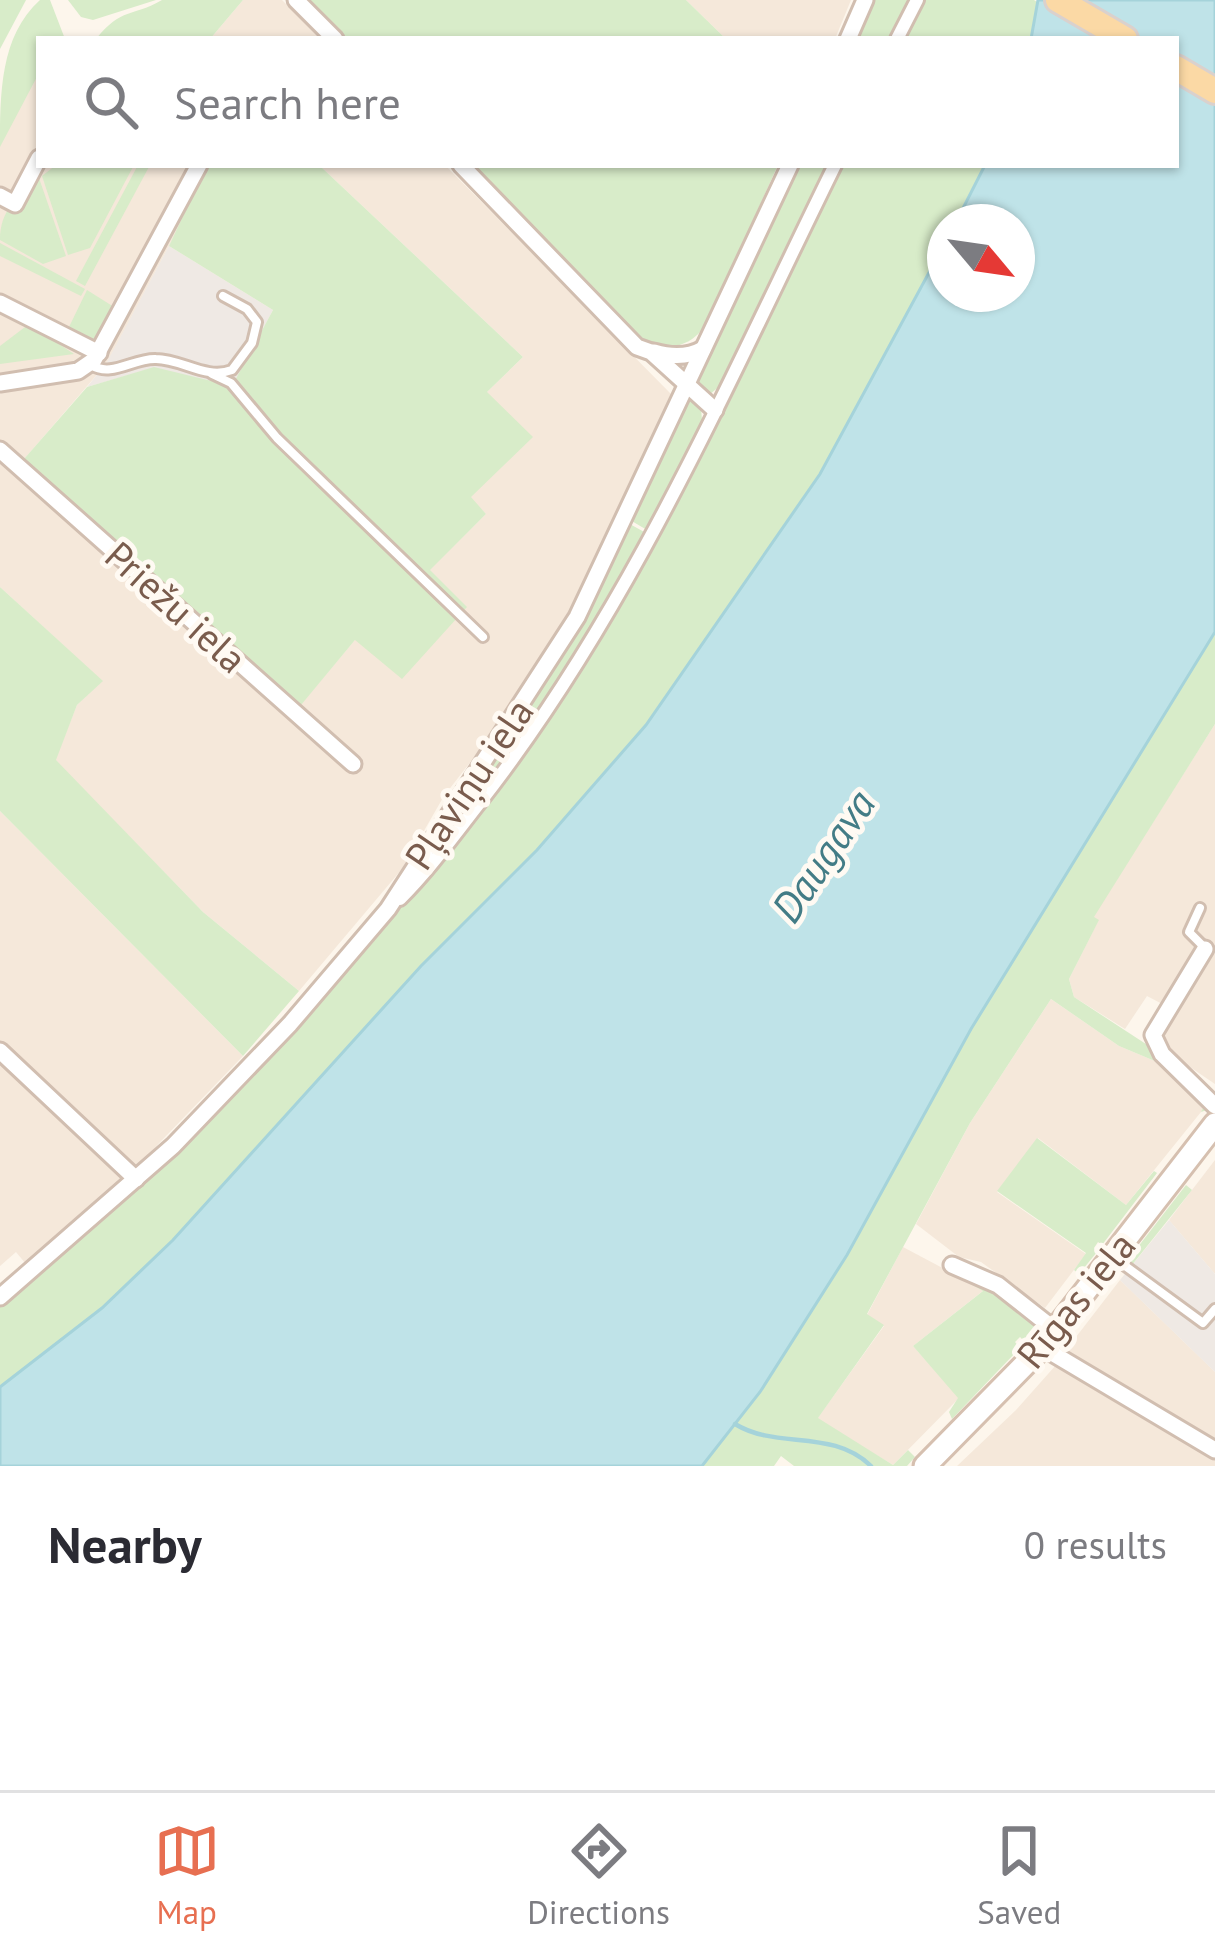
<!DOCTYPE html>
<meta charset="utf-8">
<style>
:root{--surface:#fff;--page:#f7f7f7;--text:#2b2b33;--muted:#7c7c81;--line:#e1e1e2;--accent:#e76f51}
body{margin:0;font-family:"PT Sans",sans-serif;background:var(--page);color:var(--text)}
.compass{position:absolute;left:927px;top:204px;width:108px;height:108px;border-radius:50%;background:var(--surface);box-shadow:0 3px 9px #0004;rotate:119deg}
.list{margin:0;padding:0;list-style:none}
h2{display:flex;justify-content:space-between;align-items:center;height:156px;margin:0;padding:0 48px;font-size:51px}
h2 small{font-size:39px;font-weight:400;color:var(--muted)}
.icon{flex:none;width:66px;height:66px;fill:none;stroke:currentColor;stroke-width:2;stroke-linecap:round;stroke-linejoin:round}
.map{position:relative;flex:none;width:1215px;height:1466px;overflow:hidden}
.search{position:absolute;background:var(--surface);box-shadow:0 3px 9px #0004;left:36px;right:36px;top:36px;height:132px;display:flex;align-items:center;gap:30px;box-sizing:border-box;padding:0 42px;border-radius:0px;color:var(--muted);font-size:45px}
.sheet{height:324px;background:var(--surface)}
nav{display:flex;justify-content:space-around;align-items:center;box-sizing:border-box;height:168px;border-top:3px solid var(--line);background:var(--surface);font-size:33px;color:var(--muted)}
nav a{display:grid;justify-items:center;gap:6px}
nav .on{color:var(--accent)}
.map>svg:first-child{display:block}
.residential{fill:#f5e8da}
.industrial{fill:#efe9e4}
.green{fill:#d8ecc9}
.water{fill:#bfe3e8;stroke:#a5d3da;stroke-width:3}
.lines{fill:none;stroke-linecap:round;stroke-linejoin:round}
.stream{stroke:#a5d3da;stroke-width:4.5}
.service-casing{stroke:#d1beb0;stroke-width:14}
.pedestrian-casing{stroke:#d1beb0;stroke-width:18}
.minor-casing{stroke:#d1beb0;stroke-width:21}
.secondary-casing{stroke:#d6c0b0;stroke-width:27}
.primary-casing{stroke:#dad1cd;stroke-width:30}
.service{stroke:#fff;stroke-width:8}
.pedestrian{stroke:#fff;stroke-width:12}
.minor{stroke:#fff;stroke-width:15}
.secondary{stroke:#fff;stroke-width:21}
.primary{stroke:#fbd9a5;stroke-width:24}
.labels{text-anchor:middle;stroke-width:10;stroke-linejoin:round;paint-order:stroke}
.street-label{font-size:39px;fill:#7a5c4d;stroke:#fffaf3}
.water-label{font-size:42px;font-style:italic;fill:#437c86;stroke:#fffaf3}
</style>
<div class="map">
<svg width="1215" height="1466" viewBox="0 0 1215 1466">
<rect width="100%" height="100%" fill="#fdf6ec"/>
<!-- residential -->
<g class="residential">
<path d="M 243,0 L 282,0 L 321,39 L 210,39 Z"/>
<path d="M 686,0 L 851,0 L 835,39 L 726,39 Z"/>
<path d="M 39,61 L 39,165 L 212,165 L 107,363 L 13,472 L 290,717 L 355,640 L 466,608 L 429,570 L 486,514 L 470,498 L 487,392 L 523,357 L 319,165 L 445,165 L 671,394 L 574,603 L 489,738 L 444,796 L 402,869 L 299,991 L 203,912 L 55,760 L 77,705 L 102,681 L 0,587 L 0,136 Z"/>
<path d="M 1215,724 L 1215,1084 L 1165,1050 L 1160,1040 L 1161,1031 L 1214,947 L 1193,931 L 1200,914 L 1200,904 L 1182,933 L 1198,944 L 1201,952 L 1166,1006 L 1147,996 L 1125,1029 L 1074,997 L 1069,979 L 1098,921 L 1093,917 Z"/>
<path d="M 0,811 L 243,1056 L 139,1164 L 26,1264 L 16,1252 L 0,1266 Z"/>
<path d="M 1051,999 L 1119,1046 L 1162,1064 L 1205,1107 L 1126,1205 L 1038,1138 L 997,1192 L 1086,1254 L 1045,1308 L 981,1262 L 959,1257 L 916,1224 L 970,1123 Z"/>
<path d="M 1215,1160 L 1215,1274 L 1169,1220 Z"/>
<path d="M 903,1247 L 984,1290 L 913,1346 L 959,1398 L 893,1465 L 817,1419 L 884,1326 L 867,1315 Z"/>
<path d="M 1120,1280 L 1215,1372 L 1215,1439 L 1066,1350 Z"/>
<path d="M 1056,1365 L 1215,1459 L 1215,1466 L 957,1466 L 1016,1410 Z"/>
</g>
<!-- industrial -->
<g class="industrial">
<path d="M 169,246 L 273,310 L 232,387 L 153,368 L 87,387 L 107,362 Z"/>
<path d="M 1169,1220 L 1215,1274 L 1215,1372 L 1120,1280 Z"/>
</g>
<!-- green -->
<g class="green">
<path d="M 0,0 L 26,0 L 0,49 Z"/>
<path d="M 40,0 L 50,0 L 65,39 L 39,39 L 39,73 L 0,147 C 0,94 0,36 40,0 Z"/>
<path d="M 68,0 L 156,0 L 93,20 L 81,17 Z"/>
<path d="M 162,0 L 243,0 L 210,39 L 96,39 C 123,6 131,18 162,0 Z"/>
<path d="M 309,0 L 686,0 L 726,39 L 348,39 Z"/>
<path d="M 870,0 L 911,0 L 893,39 L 859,39 Z"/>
<path d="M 924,0 L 1034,0 L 1037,2 L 1031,39 L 903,39 Z"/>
<path d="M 56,165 L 134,165 L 90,248 L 68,255 L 42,176 Z"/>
<path d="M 138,165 L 150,165 L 85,286 L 76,281 Z"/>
<path d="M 207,165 L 319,165 L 523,357 L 487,392 L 533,437 L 471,497 L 486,514 L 430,570 L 467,607 L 402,679 L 355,640 L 301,705 L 24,459 L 87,387 L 154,367 L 232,386 L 273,310 L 169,246 Z"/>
<path d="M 472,165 L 778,165 L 706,325 C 684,355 656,350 629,329 Z"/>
<path d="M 798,165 L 827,165 L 823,182 L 721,385 L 709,395 L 697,387 L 699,372 Z"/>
<path d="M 840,165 L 985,165 L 956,222 L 945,222 L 945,243 L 820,474 L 646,725 L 537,850 L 421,966 L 173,1240 L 102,1308 L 0,1387 L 0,1301 L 173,1158 L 425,878 L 509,772 L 587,661 L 707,433 Z"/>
<path d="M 39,178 L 66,256 L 43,264 L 0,240 C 0,210 17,197 39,178 Z"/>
<path d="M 0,243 L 85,289 L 81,296 L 0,256 Z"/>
<path d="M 87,290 L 114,307 L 93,340 L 68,329 Z"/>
<path d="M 29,324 L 74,354 L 0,364 L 0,346 Z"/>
<path d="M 689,395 L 701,408 L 702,420 L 647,530 L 630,520 Z"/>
<path d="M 628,523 L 646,533 L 603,616 L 510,757 L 405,888 Z"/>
<path d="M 0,587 L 103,681 L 77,705 L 56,760 L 203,912 L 299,991 L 243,1056 L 0,811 Z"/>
<path d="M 1215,632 L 1215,724 L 1094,917 L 1099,920 L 1069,979 L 1074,997 L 1152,1048 L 1207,1110 L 1201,1112 L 1204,1106 L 1162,1064 L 1119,1046 L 1051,999 L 970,1123 L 867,1314 L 884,1325 L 818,1418 L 893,1465 L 908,1450 L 915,1457 L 907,1466 L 794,1466 L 781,1456 L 774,1466 L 702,1466 L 760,1392 L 847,1255 L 971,1029 Z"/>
<path d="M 1037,1138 L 1126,1205 L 1154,1171 L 1157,1173 L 1102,1245 L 1098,1242 L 1094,1248 L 1097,1252 L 1079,1274 L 1074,1270 L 1086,1253 L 997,1191 Z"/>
<path d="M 1186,1185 L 1192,1190 L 1132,1265 L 1127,1261 Z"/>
<path d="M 955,1271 L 984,1282 L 1039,1326 L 1025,1342 L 1020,1337 L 1015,1342 L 1020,1348 L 952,1419 L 949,1412 L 958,1398 L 913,1346 L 983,1291 L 952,1273 Z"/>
</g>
<!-- water -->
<path class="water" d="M 1038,0 L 1215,0 L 1215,632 L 971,1029 L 847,1255 L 760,1392 L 702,1466 L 0,1466 L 0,1387 L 102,1308 L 173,1240 L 421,966 L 537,850 L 646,725 L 820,474 L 945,243 L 945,294 L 1017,294 L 1017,222 L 956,222 L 985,165 L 1176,165 L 1176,39 L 1031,39 Z"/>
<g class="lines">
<!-- stream -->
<path class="stream" d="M 735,1424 C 777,1450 832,1428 871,1466"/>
<!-- service casing -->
<g class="service-casing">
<g id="service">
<path d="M 91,365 C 112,378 133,358 156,359 C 182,359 206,380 232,370 L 252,343 L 257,322 L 247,309 L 223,296"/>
<path d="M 212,374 L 231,383 L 277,438 L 483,637"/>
<path d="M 1200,908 L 1189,932 L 1205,948"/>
<path d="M 1113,1257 L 1203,1323 L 1215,1309"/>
</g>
</g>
<!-- pedestrian casing -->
<g class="pedestrian-casing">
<g id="pedestrian">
<path d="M 897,39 L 917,0"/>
<path d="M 400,899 C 430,869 455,834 481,801 C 631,609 728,382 835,165"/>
</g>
</g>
<!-- minor casing -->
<g class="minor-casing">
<g id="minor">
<path d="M 296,0 L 335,39"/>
<path d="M 848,39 L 865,0"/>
<path d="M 461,165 L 637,347 L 651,352 L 715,410"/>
<path d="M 0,196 L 15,204 L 39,158"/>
<path d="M 0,303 L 99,353"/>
<path d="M 654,352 C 671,357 687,358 703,349"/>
<path d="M 0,383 L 78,371 L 94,360 L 199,165"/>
<path d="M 0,450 L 353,764"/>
<path d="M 1205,949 L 1153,1035 L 1162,1054 L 1215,1106"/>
<path d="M 0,1051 L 136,1179"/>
<path d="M 952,1265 L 998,1285 L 1055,1330"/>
<path d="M 0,1297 L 173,1146 L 290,1024 L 388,909 L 577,617 L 790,165"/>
<path d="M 1042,1347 L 1215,1450"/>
</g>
</g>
<!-- secondary casing -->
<g class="secondary-casing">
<path id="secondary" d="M 925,1466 L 1042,1347 L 1215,1124"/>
</g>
<!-- primary casing -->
<g class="primary-casing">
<g id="primary">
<path d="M 1058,0 L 1125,39"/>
<path d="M 1176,68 L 1215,91"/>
</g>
</g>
<!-- service -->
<use href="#service" class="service"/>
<!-- pedestrian -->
<use href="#pedestrian" class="pedestrian"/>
<!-- minor -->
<use href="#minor" class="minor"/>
<!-- secondary -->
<use href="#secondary" class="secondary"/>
<!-- primary -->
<use href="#primary" class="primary"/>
</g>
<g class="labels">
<!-- street labels -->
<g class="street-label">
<text transform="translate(176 607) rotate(42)" y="14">Priežu iela</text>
<text transform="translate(469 784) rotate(-56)" y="14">Pļaviņu iela</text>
<text transform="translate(1076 1300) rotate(-51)" y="14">Rīgas iela</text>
</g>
<!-- water labels -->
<g class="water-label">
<text transform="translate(823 856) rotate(-56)" y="15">Daugava</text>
</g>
</g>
</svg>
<svg class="compass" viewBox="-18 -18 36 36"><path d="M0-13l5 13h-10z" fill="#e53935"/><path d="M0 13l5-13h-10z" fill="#7c7c81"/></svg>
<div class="search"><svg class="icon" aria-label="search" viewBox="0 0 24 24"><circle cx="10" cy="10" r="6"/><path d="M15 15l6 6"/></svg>Search here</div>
</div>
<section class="sheet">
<h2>Nearby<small>0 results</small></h2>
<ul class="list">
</ul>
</section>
<nav>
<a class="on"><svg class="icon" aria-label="map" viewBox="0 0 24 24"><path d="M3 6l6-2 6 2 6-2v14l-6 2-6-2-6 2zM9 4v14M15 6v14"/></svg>Map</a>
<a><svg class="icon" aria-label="directions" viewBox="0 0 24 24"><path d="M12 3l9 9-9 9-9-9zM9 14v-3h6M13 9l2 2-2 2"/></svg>Directions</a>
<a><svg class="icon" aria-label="saved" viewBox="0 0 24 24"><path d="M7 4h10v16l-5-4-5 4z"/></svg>Saved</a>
</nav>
